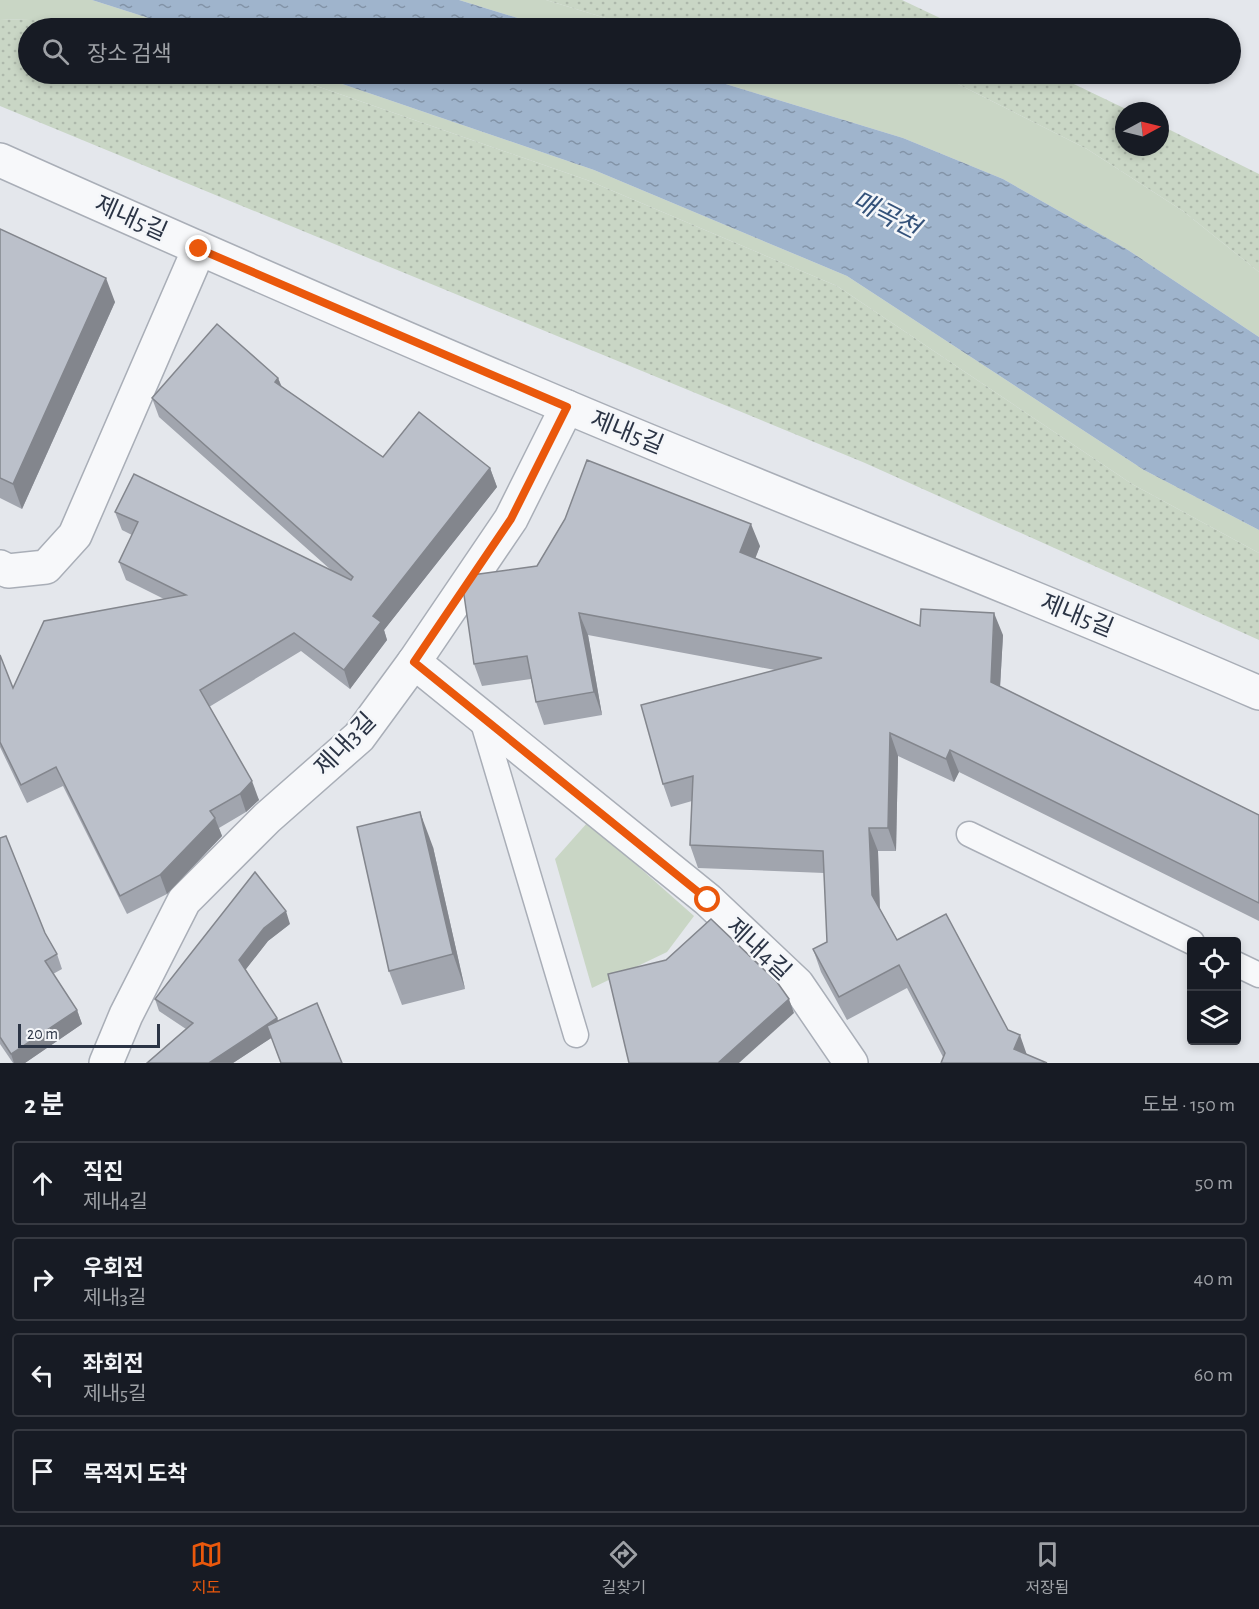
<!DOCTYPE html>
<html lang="ko">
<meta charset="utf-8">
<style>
:root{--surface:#171b24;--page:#20242c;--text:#f1f3f6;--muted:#9ea1a6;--line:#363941;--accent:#ea580c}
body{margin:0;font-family:"Alegreya Sans","Noto Sans KR",sans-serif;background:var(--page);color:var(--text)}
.controls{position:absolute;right:18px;bottom:18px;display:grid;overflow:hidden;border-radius:6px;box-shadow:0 3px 9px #0003}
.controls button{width:54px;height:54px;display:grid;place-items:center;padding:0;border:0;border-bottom:2px solid var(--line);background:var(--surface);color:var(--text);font:30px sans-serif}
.compass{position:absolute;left:1115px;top:102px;width:54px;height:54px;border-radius:50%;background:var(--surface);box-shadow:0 3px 9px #0003;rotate:83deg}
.scale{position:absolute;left:18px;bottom:15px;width:142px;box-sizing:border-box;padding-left:6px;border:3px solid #2b3445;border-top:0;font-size:16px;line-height:21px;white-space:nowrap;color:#2b3445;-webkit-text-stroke:4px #f4f6f9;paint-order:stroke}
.stop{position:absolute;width:18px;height:18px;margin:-14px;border:4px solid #ea580c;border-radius:50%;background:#fff}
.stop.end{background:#ea580c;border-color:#fff;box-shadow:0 2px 6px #0008}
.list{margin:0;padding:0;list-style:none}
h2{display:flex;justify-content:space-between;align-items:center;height:78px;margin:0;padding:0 24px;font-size:26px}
h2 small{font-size:20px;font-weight:400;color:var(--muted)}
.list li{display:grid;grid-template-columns:39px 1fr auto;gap:18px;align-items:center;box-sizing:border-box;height:84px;margin:0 12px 12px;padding:0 12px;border:2px solid var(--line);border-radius:6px}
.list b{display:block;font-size:22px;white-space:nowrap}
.list p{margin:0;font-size:20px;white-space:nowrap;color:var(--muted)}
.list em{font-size:20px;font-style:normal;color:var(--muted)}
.icon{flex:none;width:33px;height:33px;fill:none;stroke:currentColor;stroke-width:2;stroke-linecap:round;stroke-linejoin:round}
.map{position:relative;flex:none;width:1259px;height:1063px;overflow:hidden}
.search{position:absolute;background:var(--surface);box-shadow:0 3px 9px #0003;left:18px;right:18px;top:18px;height:66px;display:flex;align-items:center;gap:15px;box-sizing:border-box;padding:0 21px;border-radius:33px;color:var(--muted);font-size:22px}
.sheet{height:462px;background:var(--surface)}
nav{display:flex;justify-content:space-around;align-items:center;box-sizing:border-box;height:84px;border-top:2px solid var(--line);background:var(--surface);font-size:16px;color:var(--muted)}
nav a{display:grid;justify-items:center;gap:3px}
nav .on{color:var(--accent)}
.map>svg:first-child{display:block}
.grass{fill:#c9d6c5}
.park{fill:url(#park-dots)}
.water{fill:url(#water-ripples)}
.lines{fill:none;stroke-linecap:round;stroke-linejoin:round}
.lane-casing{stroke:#a9aeb7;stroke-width:27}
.street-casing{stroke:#a9aeb7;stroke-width:36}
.lane{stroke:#f7f8fa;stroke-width:24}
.street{stroke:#f7f8fa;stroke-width:33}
.wall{fill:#a1a5ae}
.shaded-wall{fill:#83868d}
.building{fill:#bbc0ca;stroke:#83868d;stroke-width:1.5}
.route{stroke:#ea580c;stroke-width:8}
.labels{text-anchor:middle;stroke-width:5;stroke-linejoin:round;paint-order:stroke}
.street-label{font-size:24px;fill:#2b3445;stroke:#f4f6f9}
.water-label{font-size:26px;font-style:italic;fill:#34527a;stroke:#f4f6f9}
</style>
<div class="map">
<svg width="1259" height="1063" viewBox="0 0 1259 1063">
<defs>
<pattern id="park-dots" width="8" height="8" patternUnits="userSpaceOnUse" patternTransform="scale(1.5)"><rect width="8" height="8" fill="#c9d6c5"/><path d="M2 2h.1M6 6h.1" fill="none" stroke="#adb8ab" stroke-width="1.8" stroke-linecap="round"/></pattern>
<pattern id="water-ripples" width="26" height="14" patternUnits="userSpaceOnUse" patternTransform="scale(1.5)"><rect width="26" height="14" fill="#9fb4cc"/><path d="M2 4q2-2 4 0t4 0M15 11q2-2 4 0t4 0" fill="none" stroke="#8293a7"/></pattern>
</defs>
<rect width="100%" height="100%" fill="#e4e7ec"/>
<!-- grass -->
<g class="grass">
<path d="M 0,0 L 92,0 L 180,28 L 82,28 L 59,21 L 0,19 Z"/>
<path d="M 459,0 L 546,0 L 639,28 L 550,28 Z"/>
<path d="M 282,74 L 313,74 L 594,170 L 847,276 L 1144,470 L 1259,530 L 1259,553 L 1132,484 L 837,286 L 587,180 Z"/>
<path d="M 693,74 L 910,74 L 956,83 L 1087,149 L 1183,211 L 1259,272 L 1259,337 L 1128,250 L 1003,179 L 903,138 Z"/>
<path d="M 588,822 L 694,916 L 667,952 L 592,988 L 555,859 Z"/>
</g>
<!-- park -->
<g class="park">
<path d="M 546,0 L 902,0 L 961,28 L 639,28 Z"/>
<path d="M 0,19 L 59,21 L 82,28 L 28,28 L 28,74 L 282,74 L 587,180 L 837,286 L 1132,484 L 1259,553 L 1259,640 L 865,463 L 0,106 Z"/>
<path d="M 910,74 L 1053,74 L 1130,111 L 1124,111 L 1124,147 L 1160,147 L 1160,125 L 1259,174 L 1259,272 L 1183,211 L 1087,149 L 956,83 Z"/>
</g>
<!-- water -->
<g class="water">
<path d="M 92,0 L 459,0 L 550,28 L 180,28 Z"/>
<path d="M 313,74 L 693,74 L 903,138 L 1003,179 L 1128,250 L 1259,337 L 1259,530 L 1144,470 L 847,276 L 594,170 Z"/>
</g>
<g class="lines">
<!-- lane casing -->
<g class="lane-casing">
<g id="lane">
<path d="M 481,716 L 576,1035"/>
<path d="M 969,834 L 1192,942"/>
<path d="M 1236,964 L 1259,975"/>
</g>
</g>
<!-- street casing -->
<g class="street-casing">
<g id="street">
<path d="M 0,160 C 188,244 377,327 567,407 C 797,504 1030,593 1259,693"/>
<path d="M 0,567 L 8,571 L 46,567 L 75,535 L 199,249"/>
<path d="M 414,662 L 708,900 L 797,984 L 851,1063"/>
<path d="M 106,1063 L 126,1015 L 184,901 L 267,818 L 359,737 L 414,662 L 511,519 L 567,407"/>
</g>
</g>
<!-- lane -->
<use href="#lane" class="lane"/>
<!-- street -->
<use href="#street" class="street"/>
</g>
<!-- wall -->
<g class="wall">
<path d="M 0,229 L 115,302 L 22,509 L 0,498 Z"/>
<path d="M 278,378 L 282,387 L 383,457 L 490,468 L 497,487 L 384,630 L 387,640 L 350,689 L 301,651 L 209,707 L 259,800 L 246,812 L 219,828 L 222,836 L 167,894 L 127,914 L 63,786 L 27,803 L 0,747 L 0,655 L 13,688 L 164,599 L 126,580 L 119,562 L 132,535 L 122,530 L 115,512 L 331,570 L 159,417 L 152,398 Z"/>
<path d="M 565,519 L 760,546 L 755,558 L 920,626 L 1003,635 L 1000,687 L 1259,815 L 1259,921 L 959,772 L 954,782 L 898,756 L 896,851 L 878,851 L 880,909 L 897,940 L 1008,1030 L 943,1057 L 907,988 L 847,1020 L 821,972 L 813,949 L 827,942 L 824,873 L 698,868 L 690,845 L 692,801 L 671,807 L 663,784 L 775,670 L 588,635 L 602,715 L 544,725 L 536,702 L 531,679 L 482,686 L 474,664 L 537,566 Z"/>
<path d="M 0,838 L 45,933 L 57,954 L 62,969 L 53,974 L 77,1010 L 82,1024 L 25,1063 L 13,1063 L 0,1044 Z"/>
<path d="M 433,847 L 465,989 L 402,1005 L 389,971 Z"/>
<path d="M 290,924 L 268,941 L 245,970 L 277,1018 L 278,1021 L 271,1038 L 233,1063 L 147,1063 L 186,1029 L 159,1011 L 155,999 Z"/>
</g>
<!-- shaded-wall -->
<g class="shaded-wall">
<path d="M 106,278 L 115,302 L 22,509 L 13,484 Z"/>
<path d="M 278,378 L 285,396 L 275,382 Z"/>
<path d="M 490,468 L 497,487 L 384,630 L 387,640 L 350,689 L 344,670 L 373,616 Z"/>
<path d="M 751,524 L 760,546 L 749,575 L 740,552 Z"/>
<path d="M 579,613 L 588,635 L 602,715 L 594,692 Z"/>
<path d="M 994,613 L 1003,635 L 999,705 L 991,682 Z"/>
<path d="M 890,733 L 898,756 L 896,851 L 888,828 Z"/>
<path d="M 950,750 L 959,772 L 954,782 L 946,759 Z"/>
<path d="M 252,781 L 259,800 L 246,812 L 240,794 Z"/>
<path d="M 420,812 L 433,847 L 465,989 L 453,954 Z"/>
<path d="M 215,818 L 222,836 L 167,894 L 160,875 Z"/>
<path d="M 869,828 L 878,851 L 880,917 L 872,895 Z"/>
<path d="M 286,911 L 290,924 L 268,941 L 243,973 L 239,960 L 264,928 Z"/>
<path d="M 789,999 L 794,1013 L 739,1063 L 718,1063 Z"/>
<path d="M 77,1010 L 82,1024 L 25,1063 L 14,1063 L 11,1054 Z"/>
<path d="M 277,1018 L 282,1031 L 233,1063 L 209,1063 Z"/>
<path d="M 1020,1035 L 1028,1058 L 1014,1049 Z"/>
</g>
<!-- building -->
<g class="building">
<path d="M 0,229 L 106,278 L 13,484 L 0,478 Z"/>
<path d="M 217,324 L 278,378 L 275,382 L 383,457 L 419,412 L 490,468 L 373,616 L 381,622 L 344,670 L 294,633 L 200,690 L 252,781 L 240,794 L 210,811 L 215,818 L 160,875 L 120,896 L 56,767 L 21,785 L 0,742 L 0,655 L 13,688 L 44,621 L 186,595 L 119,562 L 138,522 L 115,512 L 134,474 L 351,580 L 353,577 L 152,398 Z"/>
<path d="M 587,460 L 751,524 L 740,552 L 920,626 L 921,609 L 994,613 L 991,682 L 1259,815 L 1259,903 L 950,750 L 946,759 L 890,733 L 888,828 L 869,828 L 872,895 L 897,940 L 946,914 L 1008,1030 L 1020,1035 L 1014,1049 L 1047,1063 L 941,1063 L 945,1053 L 899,965 L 839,997 L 813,949 L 827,942 L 823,851 L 690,845 L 693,776 L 663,784 L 641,705 L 822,658 L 579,613 L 594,692 L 536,702 L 527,656 L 474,664 L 463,588 L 472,575 L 537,566 L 565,519 Z"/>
<path d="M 420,812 L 453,954 L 389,971 L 357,827 Z"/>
<path d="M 6,836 L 45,933 L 57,954 L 45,961 L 77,1010 L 11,1054 L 0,1037 L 0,838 Z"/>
<path d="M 255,872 L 286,911 L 264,928 L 239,960 L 277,1018 L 209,1063 L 147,1063 L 193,1023 L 155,999 Z"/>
<path d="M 711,919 L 777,982 L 789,999 L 718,1063 L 629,1063 L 608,974 L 666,960 Z"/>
<path d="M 317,1003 L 342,1063 L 281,1063 L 267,1026 Z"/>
</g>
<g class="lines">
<!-- route -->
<path class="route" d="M 199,249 L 567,407 L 511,519 L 414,662 L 708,900"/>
</g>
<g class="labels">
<!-- street labels -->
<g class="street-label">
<text transform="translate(131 218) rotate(24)" y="8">제내5길</text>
<text transform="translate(627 432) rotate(22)" y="8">제내5길</text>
<text transform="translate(1077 615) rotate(22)" y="8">제내5길</text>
<text transform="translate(345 744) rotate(-46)" y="8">제내3길</text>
<text transform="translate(759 949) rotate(43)" y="8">제내4길</text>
</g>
<!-- water labels -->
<g class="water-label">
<text transform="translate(886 214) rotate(27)" y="9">매곡천</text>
</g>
</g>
</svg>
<div class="controls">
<button><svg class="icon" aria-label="locate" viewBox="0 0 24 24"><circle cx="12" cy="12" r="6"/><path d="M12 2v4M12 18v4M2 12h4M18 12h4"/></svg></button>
<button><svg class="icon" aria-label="layers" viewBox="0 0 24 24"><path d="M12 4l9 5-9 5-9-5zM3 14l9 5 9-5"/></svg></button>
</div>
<svg class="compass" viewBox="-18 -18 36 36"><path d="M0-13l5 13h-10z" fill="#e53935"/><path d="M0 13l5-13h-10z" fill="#9ea1a6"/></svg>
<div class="scale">20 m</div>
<div class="stop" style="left:708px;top:900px"></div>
<div class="stop end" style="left:199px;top:249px"></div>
<div class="search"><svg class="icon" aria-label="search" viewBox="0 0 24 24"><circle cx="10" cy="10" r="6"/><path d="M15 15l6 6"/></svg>장소 검색</div>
</div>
<section class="sheet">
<h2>2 분<small>도보 · 150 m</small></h2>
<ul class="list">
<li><svg class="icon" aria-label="ahead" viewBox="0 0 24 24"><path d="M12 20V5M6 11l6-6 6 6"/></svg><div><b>직진</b><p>제내4길</p></div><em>50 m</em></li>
<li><svg class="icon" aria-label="right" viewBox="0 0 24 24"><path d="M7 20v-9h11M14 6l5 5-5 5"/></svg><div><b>우회전</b><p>제내3길</p></div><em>40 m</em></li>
<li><svg class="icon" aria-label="left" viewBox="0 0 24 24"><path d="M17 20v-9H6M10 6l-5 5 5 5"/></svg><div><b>좌회전</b><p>제내5길</p></div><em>60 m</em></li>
<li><svg class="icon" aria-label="arrive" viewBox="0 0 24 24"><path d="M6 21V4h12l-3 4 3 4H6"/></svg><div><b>목적지 도착</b></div></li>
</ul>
</section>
<nav>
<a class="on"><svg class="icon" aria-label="map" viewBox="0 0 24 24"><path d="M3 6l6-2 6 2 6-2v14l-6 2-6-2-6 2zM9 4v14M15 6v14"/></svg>지도</a>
<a><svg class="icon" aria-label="directions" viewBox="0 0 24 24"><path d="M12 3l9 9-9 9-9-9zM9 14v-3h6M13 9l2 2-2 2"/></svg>길찾기</a>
<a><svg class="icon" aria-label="saved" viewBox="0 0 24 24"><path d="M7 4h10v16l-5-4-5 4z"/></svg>저장됨</a>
</nav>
